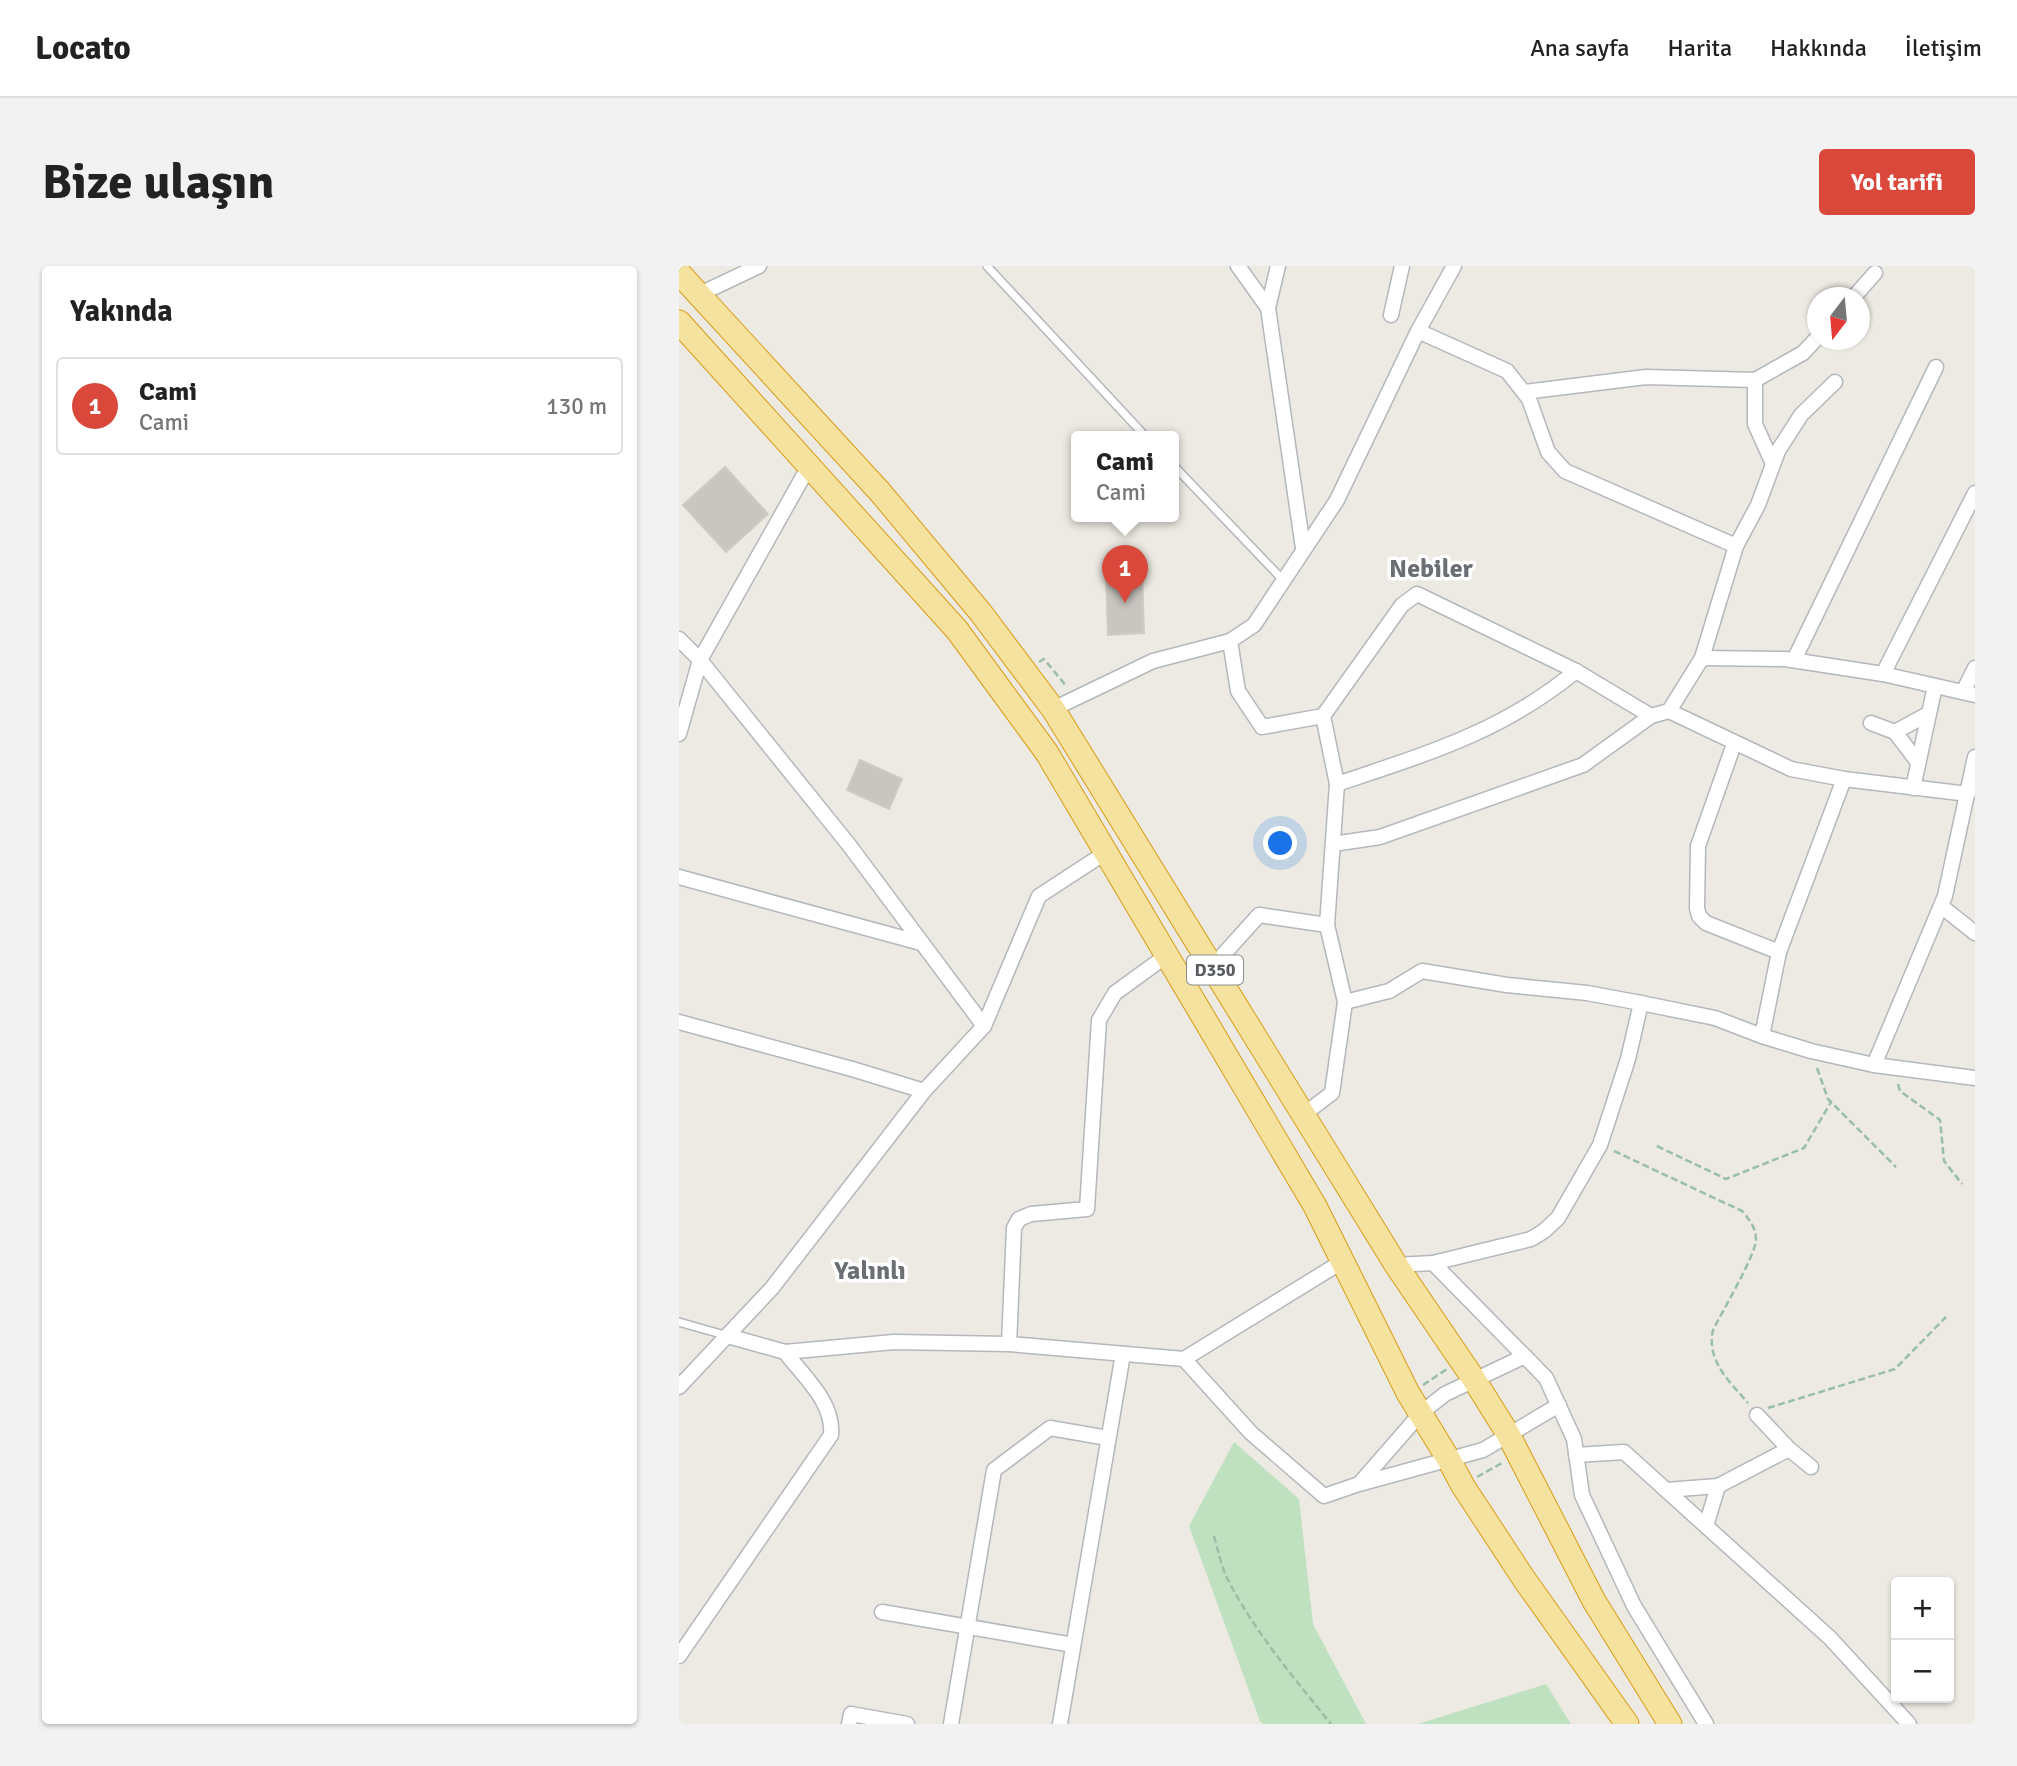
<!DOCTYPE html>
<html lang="tr">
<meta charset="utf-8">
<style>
:root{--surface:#fff;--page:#f2f2f2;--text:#222;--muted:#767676;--line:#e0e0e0;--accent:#d9483b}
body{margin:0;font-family:Signika,sans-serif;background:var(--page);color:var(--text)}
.controls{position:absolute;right:21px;bottom:21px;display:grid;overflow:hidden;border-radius:7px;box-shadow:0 2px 5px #0004}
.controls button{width:63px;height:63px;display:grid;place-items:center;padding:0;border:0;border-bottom:2px solid var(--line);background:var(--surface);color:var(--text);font:35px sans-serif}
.compass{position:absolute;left:1128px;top:21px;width:63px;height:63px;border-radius:50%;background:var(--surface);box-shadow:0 2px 5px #0004;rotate:196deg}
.you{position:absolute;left:602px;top:578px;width:24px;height:24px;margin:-18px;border:5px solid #fff;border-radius:50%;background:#1a73e8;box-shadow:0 0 0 10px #1a73e833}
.badge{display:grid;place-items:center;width:46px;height:46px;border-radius:50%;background:var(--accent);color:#fff;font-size:23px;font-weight:700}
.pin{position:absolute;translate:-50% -58px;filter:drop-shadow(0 2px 4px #0008)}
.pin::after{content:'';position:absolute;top:37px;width:24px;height:21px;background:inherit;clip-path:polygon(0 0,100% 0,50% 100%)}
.popup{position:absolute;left:392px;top:165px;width:108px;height:91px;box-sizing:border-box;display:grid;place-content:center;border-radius:7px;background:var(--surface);filter:drop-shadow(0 2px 5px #0005);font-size:23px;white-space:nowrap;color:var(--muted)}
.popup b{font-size:26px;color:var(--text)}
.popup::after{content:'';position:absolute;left:50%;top:100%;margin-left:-14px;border:14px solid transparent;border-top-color:var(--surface)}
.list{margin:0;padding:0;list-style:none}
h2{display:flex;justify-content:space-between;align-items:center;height:91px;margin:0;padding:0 28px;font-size:30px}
h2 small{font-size:23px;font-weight:400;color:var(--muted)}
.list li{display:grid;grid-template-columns:46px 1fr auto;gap:21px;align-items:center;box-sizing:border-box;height:98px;margin:0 14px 14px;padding:0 14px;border:2px solid var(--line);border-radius:7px}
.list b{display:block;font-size:26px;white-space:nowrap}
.list p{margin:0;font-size:23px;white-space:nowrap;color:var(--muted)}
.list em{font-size:23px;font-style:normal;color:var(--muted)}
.map{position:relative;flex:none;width:1296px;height:1458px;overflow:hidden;border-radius:7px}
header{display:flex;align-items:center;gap:42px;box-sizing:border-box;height:98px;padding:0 35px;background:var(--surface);border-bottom:2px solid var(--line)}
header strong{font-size:33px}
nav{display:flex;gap:38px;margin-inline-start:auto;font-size:24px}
.intro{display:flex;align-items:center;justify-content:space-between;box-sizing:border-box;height:168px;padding:0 42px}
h1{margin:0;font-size:49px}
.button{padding:18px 32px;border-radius:7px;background:var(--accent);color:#fff;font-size:24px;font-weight:700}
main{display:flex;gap:42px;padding:0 42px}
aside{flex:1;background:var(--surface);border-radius:7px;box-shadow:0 2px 5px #0004}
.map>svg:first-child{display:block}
.green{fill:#c0e1c0}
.building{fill:#c9c6c1;stroke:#d0cbc1;stroke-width:2}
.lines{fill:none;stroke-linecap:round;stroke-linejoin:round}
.service-casing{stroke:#b4b7bb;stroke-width:10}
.minor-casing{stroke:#b4b7bb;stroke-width:17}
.trunk-casing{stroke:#d99c14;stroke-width:25}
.path{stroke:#99bfa4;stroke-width:2.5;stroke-dasharray:7 3.5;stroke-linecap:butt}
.service{stroke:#fff;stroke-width:7}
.minor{stroke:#fff;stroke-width:14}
.trunk{stroke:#f5e29f;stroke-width:23}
.labels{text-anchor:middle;stroke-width:7;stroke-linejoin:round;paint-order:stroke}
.shield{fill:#fff;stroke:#8c8e90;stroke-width:2}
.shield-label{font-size:18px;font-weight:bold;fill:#5a5d61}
.district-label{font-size:26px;font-weight:bold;fill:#6b6f73;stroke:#fff}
</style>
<header>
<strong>Locato</strong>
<nav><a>Ana sayfa</a><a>Harita</a><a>Hakkında</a><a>İletişim</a></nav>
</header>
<div class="intro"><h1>Bize ulaşın</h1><a class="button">Yol tarifi</a></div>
<main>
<aside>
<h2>Yakında<small></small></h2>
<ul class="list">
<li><span class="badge">1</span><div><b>Cami</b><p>Cami</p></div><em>130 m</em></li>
</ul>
</aside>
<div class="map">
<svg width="1296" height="1458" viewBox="0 0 1296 1458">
<rect width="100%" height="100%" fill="#eceae2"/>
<!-- green -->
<g class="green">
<path d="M 555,1176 L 620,1233 L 634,1358 L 687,1458 L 584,1458 L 581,1455 L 510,1260 Z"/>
<path d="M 867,1418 L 892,1458 L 739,1458 Z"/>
</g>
<!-- building -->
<g class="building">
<path d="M 46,201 L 89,248 L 47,286 L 4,239 Z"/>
<path d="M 463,306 L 465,367 L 429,369 L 427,307 Z"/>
<path d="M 181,494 L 223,513 L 210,543 L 168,524 Z"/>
</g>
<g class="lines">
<!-- service casing -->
<g class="service-casing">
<g id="service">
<path d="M 308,0 L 467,171"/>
<path d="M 495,200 L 604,314"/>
<path d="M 0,1056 L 49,1070"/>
</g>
</g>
<!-- minor casing -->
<g class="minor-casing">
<g id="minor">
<path d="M 559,0 L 589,42 L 624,282"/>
<path d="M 21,28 L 80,0"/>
<path d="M 1174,32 L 1196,7"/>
<path d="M 589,42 L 599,0"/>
<path d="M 712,49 L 723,0"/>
<path d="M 739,65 L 828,105 L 850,133 L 869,186 L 886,205 L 1057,280"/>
<path d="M 1076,114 L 1076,158 L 1094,198"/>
<path d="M 845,126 L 967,111 L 1076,114 L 1124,87 L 1139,71"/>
<path d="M 0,373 L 21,394 L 170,579 L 305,760"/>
<path d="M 1023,392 L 1106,393 L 1204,408 L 1296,429"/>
<path d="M 1115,394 L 1257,101"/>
<path d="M 1204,408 L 1296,227"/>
<path d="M 1284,426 L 1296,402"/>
<path d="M 374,443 L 474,395 L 551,375"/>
<path d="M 990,445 L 1112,503 L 1165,513 L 1289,528"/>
<path d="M 644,450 L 723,339 L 738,328 L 897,405 L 972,450"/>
<path d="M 1192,457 L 1216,466 L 1238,495"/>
<path d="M 1216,466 L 1249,448"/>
<path d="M 0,468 L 21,394 L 130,200"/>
<path d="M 1055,478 L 1019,580 L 1018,642 L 1020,650 L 1027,657 L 1100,686"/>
<path d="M 658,518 C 747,488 823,466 897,405"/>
<path d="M 1234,522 L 1256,420"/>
<path d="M 654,578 L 701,571 L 904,499 L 972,450 L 990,445 L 1023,392 L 1057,280 L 1079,239 L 1099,185 L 1122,149 L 1156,116"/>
<path d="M 0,611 L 242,677"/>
<path d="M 1262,640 L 1296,667"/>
<path d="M 534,700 L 580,649 L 648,659"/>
<path d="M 666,736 L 648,659 L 658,518 L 644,450 L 583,461 L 559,425 L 551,375 L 575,359 L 658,234 L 739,65 L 775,0"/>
<path d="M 0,756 L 173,803 L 245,825"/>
<path d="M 1083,770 L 1100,686 L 1165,513"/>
<path d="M 1195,799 L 1266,630 L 1296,491"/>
<path d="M 624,849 L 653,827 L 666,736 L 710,725 L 743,705 L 828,719 L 908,727 L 962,737 L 1036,752 L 1083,770 L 1132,785 L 1195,799 L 1296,812"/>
<path d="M 754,997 L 867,1112 L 895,1173 L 903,1229 L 955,1340 L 1027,1458"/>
<path d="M 717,999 L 754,997 L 852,973 L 865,965 L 879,952 L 921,879 L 949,793 L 962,737"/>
<path d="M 49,1070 L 106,1086 L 215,1076 L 330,1078 L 505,1093 L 664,995"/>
<path d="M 330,1078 L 335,962 L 340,953 L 352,948 L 408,943 L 420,754 L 436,727 L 487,690"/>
<path d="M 505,1093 L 572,1167 L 645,1230 L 680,1218 L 804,1184 L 880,1139"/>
<path d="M 0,1121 L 93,1022 L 245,825 L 305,760 L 360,630 L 426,587"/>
<path d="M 1078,1149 L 1110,1183"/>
<path d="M 897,1189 L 945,1186 L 1151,1372 L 1230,1458"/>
<path d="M 681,1217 L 742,1147 L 766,1128 L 846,1090"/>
<path d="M 987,1224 L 1039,1220 L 1110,1183 L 1132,1201"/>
<path d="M 1027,1260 L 1039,1220"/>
<path d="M 203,1346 L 394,1379"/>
<path d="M 0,1390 L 152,1169 C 155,1136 125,1111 106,1086"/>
<path d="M 170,1458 L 172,1448 L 228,1458"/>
<path d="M 272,1458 L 315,1204 L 371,1162 L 429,1172"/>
<path d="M 381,1458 L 444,1088"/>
</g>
</g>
<!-- trunk casing -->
<g class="trunk-casing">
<g id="trunk">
<path d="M 0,7 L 201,226 L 302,347 L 374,443 L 717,999 L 796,1115 L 829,1168 L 915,1335 L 991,1458"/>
<path d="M 0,56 L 278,364 L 368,487 L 636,940 L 729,1127 L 770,1194 L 784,1220 L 845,1313 L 948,1458"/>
</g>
</g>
<!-- path -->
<g class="path">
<path d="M 360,396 L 365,393 L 388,421"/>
<path d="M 1138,802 L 1149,833 L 1217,901"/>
<path d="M 1219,818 L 1221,825 L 1261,854 L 1265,895 L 1283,918"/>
<path d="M 978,880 L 1047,913 L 1125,882 L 1152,836"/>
<path d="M 935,885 L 1063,945 C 1071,954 1077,962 1077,974 C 1077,988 1042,1048 1034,1064 C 1027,1095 1051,1116 1069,1137"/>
<path d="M 744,1119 L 768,1103"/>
<path d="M 1089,1142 L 1216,1103 L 1267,1051"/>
<path d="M 798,1211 L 823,1197"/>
<path d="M 535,1270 C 539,1284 542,1299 548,1312 C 575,1365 615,1412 652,1458"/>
</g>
<!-- service -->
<use href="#service" class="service"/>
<!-- minor -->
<use href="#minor" class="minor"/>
<!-- trunk -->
<use href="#trunk" class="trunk"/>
</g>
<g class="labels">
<!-- shield labels -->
<rect class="shield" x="508" y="689.5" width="56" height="29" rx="5"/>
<g class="shield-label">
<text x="536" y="710">D350</text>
</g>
<!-- district labels -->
<g class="district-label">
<text x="752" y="311">Nebiler</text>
<text x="191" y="1013">Yalınlı</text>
</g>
</g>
</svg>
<div class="controls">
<button>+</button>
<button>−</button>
</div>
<svg class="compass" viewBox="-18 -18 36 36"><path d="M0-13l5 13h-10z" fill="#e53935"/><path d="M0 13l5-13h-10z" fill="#767676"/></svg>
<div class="you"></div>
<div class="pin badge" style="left:446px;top:337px">1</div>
<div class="popup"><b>Cami</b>Cami</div>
</div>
</main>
